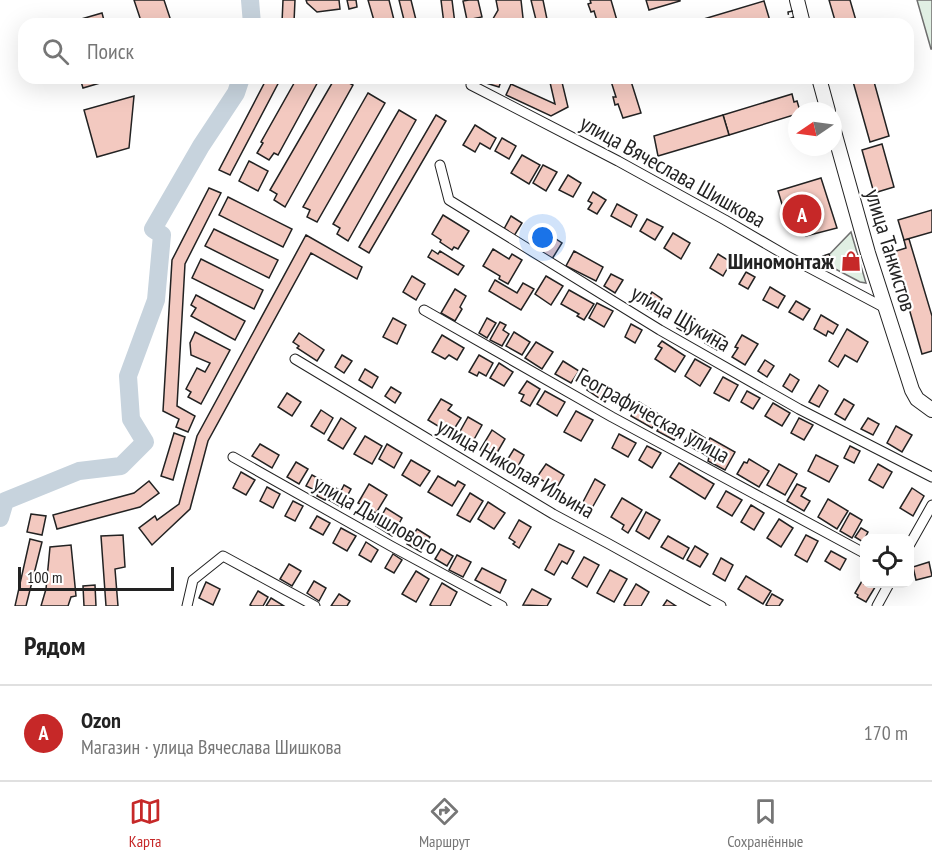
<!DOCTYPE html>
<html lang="ru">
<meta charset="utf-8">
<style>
:root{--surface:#fff;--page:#f6f6f6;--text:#222;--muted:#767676;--line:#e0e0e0;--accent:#c62828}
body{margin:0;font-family:"PT Sans Narrow",sans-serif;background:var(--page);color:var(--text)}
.controls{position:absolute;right:18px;bottom:18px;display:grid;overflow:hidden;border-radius:12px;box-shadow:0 6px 24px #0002}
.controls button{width:54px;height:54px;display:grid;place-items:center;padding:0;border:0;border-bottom:2px solid var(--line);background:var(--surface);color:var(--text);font:30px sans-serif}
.compass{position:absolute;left:788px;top:102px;width:54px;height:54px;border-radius:50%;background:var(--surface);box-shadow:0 6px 24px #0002;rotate:257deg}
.scale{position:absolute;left:18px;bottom:15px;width:156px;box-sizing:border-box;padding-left:6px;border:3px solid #222;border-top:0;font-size:16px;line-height:21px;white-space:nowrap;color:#222;-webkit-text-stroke:4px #fff;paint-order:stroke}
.you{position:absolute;left:543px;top:238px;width:21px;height:21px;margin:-15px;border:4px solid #fff;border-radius:50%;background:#1a73e8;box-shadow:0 0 0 9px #1a73e833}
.badge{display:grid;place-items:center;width:39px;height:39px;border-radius:50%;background:var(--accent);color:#fff;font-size:20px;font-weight:700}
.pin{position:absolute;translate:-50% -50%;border:3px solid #fff;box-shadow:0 2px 6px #0006}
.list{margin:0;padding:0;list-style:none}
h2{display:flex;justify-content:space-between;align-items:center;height:78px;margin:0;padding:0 24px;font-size:26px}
h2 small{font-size:20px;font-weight:400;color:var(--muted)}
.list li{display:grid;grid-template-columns:39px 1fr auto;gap:18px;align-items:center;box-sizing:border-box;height:96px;padding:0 24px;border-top:2px solid var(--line)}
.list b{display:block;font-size:22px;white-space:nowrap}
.list p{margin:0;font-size:20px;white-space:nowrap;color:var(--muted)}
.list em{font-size:20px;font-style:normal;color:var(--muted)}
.icon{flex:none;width:33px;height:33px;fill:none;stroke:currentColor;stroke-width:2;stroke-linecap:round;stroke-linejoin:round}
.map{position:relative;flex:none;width:932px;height:606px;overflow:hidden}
.search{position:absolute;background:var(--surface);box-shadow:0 6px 24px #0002;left:18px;right:18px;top:18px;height:66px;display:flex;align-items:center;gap:15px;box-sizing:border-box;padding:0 21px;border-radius:18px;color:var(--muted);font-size:22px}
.sheet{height:174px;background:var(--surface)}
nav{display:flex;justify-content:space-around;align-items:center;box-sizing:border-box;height:84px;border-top:2px solid var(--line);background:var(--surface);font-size:16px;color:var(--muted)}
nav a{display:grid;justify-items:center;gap:3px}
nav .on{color:var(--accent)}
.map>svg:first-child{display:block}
.green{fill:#e0efe3;stroke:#6f6f6f;stroke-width:1.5}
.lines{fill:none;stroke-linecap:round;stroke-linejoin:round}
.river{stroke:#c7d3dd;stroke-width:18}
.building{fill:#f3c9c0;stroke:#222;stroke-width:1.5}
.minor-casing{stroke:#222;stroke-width:11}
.secondary-casing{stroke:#222;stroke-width:16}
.minor{stroke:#fff;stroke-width:9}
.secondary{stroke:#fff;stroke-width:14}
.fence{stroke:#222;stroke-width:1.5;stroke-dasharray:8 3;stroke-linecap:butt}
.labels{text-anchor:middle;stroke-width:4.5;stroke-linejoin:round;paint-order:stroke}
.street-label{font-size:22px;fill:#222;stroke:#fff}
.poi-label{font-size:22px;font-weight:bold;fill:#222;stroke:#fff;text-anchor:end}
</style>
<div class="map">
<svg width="932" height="606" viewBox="0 0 932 606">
<rect width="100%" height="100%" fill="#fff"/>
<!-- green -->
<g class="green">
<path d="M 917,0 L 932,0 L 932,49 L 931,49 Z"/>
<path d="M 851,232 L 866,283 L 860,282 L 822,262 Z"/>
</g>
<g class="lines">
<!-- river -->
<g class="river">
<path d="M 250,0 L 252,24"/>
<path d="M 0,518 L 5,501 L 79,471 L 121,466 L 145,442 L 131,419 L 128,376 L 156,300 L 162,235 L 153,229 L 201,146 L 236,93 L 241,78"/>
</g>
</g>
<!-- building -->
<g class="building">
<path d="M 134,0 L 164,0 L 172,24 L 142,24 Z"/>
<path d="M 283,0 L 295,0 L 294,22 L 282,23 Z"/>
<path d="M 306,0 L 339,0 L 340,9 L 317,12 L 307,3 Z"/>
<path d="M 347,0 L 356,0 L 357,7 L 349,9 Z"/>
<path d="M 368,0 L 389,0 L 395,24 L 375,24 Z"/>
<path d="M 399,0 L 411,0 L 417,24 L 405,24 Z"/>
<path d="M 441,0 L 452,0 L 455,24 L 444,24 Z"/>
<path d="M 469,0 L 478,0 L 482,17 L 467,20 L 463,1 Z"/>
<path d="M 496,0 L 521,0 L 523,18 L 521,24 L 490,24 L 498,10 Z"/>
<path d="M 531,0 L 543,0 L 548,24 L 537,24 Z"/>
<path d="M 590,0 L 611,0 L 618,24 L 598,24 L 594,11 L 591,12 L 588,4 L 591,3 Z"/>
<path d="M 646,0 L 680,0 L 680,1 L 649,10 Z"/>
<path d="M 829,0 L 850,0 L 857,24 L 836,24 Z"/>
<path d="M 764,1 L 770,21 L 759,24 L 687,24 Z"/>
<path d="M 102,13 L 105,24 L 72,24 L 71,22 Z"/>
<path d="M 80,78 L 117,78 L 83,88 Z"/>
<path d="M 267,78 L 281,78 L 230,175 L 219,170 Z"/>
<path d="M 297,78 L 320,78 L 278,155 L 274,153 L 269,160 L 257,153 L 263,143 L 261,142 Z"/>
<path d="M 335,78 L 340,78 L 353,85 L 285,207 L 274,200 L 277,194 L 270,190 Z"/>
<path d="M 489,78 L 502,78 L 499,87 L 486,83 Z"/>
<path d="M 549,78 L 561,78 L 568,107 L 551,116 L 506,95 L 511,84 L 555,104 Z"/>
<path d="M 610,78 L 630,78 L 641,113 L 623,118 L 618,104 L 615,105 L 613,97 L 616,97 Z"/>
<path d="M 690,78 L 708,78 L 691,83 Z"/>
<path d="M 852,78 L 873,78 L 889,136 L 870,142 Z"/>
<path d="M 368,93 L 385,103 L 317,222 L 307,217 L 310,210 L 303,207 Z"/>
<path d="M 792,94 L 794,102 L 797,101 L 800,111 L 797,111 L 797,114 L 729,135 L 723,115 Z"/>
<path d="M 134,96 L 129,148 L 97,157 L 84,110 Z"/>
<path d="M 399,110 L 416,120 L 348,241 L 337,234 L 340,228 L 333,224 Z"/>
<path d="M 436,115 L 446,121 L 369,253 L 359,247 Z"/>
<path d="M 723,115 L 729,135 L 658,156 L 654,136 Z"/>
<path d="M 475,125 L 496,138 L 490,149 L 480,143 L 475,152 L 463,145 Z"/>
<path d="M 502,138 L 516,146 L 509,159 L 495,151 Z"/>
<path d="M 882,144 L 894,187 L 874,193 L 862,150 Z"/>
<path d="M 522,155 L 540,165 L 529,184 L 511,173 Z"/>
<path d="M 249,161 L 268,171 L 258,191 L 239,181 Z"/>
<path d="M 543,165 L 557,172 L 546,191 L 533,183 Z"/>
<path d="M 568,175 L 581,183 L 573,197 L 559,190 Z"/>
<path d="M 821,178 L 837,228 L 806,236 L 789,227 L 778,191 Z"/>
<path d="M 209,188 L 221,193 L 185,264 L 177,406 L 195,416 L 188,432 L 176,427 L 179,419 L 163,411 L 172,260 Z"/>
<path d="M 593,192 L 606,200 L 597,214 L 588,209 L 592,203 L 588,201 Z"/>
<path d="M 228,197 L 292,229 L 283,247 L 219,215 Z"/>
<path d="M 617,204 L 637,215 L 631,227 L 611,216 Z"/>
<path d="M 932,210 L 932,232 L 904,240 L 898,220 Z"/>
<path d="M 443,215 L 469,231 L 458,249 L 454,247 L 452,250 L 440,242 L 441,240 L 432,234 Z"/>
<path d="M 511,216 L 522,223 L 514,236 L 504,229 Z"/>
<path d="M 647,219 L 663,227 L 655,240 L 640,231 Z"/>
<path d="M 214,229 L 278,260 L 269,278 L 205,246 Z"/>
<path d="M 673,233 L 690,243 L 681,259 L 664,248 Z"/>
<path d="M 306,235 L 362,267 L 357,279 L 311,253 L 208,441 L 190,509 L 152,545 L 139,528 L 155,516 L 157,520 L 179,504 L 197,436 Z"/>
<path d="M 550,235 L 562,243 L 552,259 L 540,252 Z"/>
<path d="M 909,239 L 932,316 L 932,351 L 922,354 L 893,252 L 906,248 L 904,240 Z"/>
<path d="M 493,249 L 509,259 L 512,254 L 522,260 L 508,284 L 499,279 L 500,276 L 483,266 Z"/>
<path d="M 432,250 L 438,254 L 440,251 L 464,266 L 458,275 L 428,257 Z"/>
<path d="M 574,251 L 603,267 L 596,281 L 566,266 Z"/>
<path d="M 718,254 L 731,262 L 723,276 L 710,268 Z"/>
<path d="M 829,254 L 832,264 L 825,266 L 823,256 Z"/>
<path d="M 853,255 L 855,265 L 849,266 L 848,257 Z"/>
<path d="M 201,259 L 263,290 L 254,309 L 192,278 Z"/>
<path d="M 746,272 L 755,277 L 748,289 L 739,284 Z"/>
<path d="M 611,274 L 623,280 L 615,293 L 604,286 Z"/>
<path d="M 412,276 L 425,284 L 416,300 L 403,292 Z"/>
<path d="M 546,276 L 563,286 L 551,305 L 535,294 Z"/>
<path d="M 495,280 L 517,293 L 523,283 L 534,289 L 521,310 L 489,291 Z"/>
<path d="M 770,287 L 785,296 L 778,308 L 763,300 Z"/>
<path d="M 455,289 L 466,296 L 460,307 L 462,309 L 455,321 L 441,313 Z"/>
<path d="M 569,290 L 594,304 L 584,320 L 577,316 L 579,314 L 561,304 Z"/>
<path d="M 652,292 L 662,299 L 652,312 L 643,306 Z"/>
<path d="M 196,295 L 245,321 L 235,340 L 191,316 L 196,308 L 191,305 Z"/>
<path d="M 796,301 L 810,309 L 803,320 L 789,312 Z"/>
<path d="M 597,303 L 613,311 L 604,327 L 589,318 Z"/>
<path d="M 685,314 L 695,319 L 687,334 L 677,328 Z"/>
<path d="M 821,315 L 838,325 L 833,334 L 828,331 L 826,336 L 814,329 Z"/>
<path d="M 393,318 L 406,325 L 397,344 L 383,337 Z"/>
<path d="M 487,318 L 496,323 L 487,338 L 479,333 Z"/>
<path d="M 500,322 L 506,325 L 503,330 L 509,334 L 502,346 L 490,340 Z"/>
<path d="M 631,324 L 642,330 L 635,343 L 625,337 Z"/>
<path d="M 847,329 L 868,342 L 857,362 L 845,355 L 838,367 L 829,361 Z"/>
<path d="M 713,330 L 725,337 L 717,350 L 705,343 Z"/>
<path d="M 195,332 L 230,350 L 201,404 L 188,397 L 191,392 L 186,389 L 197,368 L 205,372 L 210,363 L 191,355 L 190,343 Z"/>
<path d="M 514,332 L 530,342 L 522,355 L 506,346 Z"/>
<path d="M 299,333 L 324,350 L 317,361 L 297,348 L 299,346 L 293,342 Z"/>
<path d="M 442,335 L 464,348 L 457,360 L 449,355 L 445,359 L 432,352 Z"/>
<path d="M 742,335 L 758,344 L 745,365 L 732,357 L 738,348 L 735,347 Z"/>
<path d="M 662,341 L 685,356 L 675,372 L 655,359 L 662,348 L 658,346 Z"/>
<path d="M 536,342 L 553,352 L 542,369 L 525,358 Z"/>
<path d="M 342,355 L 352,361 L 344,373 L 335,367 Z"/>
<path d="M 479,355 L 493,363 L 486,376 L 479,372 L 477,376 L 469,372 Z"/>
<path d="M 695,359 L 711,368 L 700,386 L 685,376 Z"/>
<path d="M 765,360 L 774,366 L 767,377 L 758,371 Z"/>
<path d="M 563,361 L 579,371 L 571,383 L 555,374 Z"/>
<path d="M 499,363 L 513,372 L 504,386 L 490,378 Z"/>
<path d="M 365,369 L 378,377 L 372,388 L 359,380 Z"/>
<path d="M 790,374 L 799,380 L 792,392 L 783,386 Z"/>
<path d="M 723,377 L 738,385 L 729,401 L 714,393 Z"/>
<path d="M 594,379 L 612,390 L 605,402 L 587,390 Z"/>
<path d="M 527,381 L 540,389 L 530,406 L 521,401 L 524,395 L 519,393 Z"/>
<path d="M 819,385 L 828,391 L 819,407 L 809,402 Z"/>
<path d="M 391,387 L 401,393 L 395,403 L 385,396 Z"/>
<path d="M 545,391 L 565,402 L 557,416 L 537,404 Z"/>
<path d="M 747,391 L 760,398 L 753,409 L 741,402 Z"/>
<path d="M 287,393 L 301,402 L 292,416 L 278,407 Z"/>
<path d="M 441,399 L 452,405 L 448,410 L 461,418 L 451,434 L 428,420 Z"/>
<path d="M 844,399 L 854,405 L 845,420 L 835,414 Z"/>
<path d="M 639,402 L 660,415 L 652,428 L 631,416 Z"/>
<path d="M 773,403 L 790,413 L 782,426 L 765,416 Z"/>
<path d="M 321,410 L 333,418 L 324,434 L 311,426 Z"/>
<path d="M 576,411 L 593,420 L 581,441 L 564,432 Z"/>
<path d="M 468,417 L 482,425 L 472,443 L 458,435 Z"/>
<path d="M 341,418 L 356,428 L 343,449 L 328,440 Z"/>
<path d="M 799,418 L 813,425 L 804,440 L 791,433 Z"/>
<path d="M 868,418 L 879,424 L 873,435 L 861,429 Z"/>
<path d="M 664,420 L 680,429 L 674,440 L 657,431 Z"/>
<path d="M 896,426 L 912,435 L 902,452 L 887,443 Z"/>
<path d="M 492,430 L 505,439 L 494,458 L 480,450 Z"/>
<path d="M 692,430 L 705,438 L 698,451 L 684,443 Z"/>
<path d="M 174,433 L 185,437 L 173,480 L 161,476 Z"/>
<path d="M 619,434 L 636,443 L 628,457 L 612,448 Z"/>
<path d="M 365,436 L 382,446 L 372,464 L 354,454 Z"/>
<path d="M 710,438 L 735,452 L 725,470 L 708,461 L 709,457 L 702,453 Z"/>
<path d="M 260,444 L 279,455 L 272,468 L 252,456 Z"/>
<path d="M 387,444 L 402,453 L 394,468 L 379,459 Z"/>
<path d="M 647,446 L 661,453 L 652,468 L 639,460 Z"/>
<path d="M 850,446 L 860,451 L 854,463 L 844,458 Z"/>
<path d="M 514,449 L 524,455 L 517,468 L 506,462 Z"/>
<path d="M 816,455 L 838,466 L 829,482 L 808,471 Z"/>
<path d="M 749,459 L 769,471 L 759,487 L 737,474 L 744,462 L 747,463 Z"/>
<path d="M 411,460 L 430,471 L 420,486 L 402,475 Z"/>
<path d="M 296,462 L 308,469 L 299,484 L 287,477 Z"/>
<path d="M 679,463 L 714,484 L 705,499 L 670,477 Z"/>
<path d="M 546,464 L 564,475 L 556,489 L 537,477 Z"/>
<path d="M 779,464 L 797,474 L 785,495 L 767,485 Z"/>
<path d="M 878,464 L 892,472 L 883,488 L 869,480 Z"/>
<path d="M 241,472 L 255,480 L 246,495 L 233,488 Z"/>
<path d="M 312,475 L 332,486 L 325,500 L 317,496 L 319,492 L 306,486 Z"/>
<path d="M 438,476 L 455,486 L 458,481 L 465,485 L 452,506 L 428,492 Z"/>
<path d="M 595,479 L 605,485 L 592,508 L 583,502 Z"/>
<path d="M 149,481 L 159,493 L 140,507 L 57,529 L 53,515 L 134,493 Z"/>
<path d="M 369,484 L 387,495 L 376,513 L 358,503 Z"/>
<path d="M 797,484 L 806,488 L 801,496 L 810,501 L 804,511 L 787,501 Z"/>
<path d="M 344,485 L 351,489 L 341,507 L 329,500 L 336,488 L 341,491 Z"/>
<path d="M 267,487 L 280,494 L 273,508 L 260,501 Z"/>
<path d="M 912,488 L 924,496 L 913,516 L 900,508 Z"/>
<path d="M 726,491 L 742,500 L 732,516 L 717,507 Z"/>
<path d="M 470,493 L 483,501 L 470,522 L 457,515 Z"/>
<path d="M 622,498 L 642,510 L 628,533 L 622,529 L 624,525 L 611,517 Z"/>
<path d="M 828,499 L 848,511 L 837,529 L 818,517 Z"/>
<path d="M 293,501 L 303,506 L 295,521 L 285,516 Z"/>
<path d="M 488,502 L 505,513 L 494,529 L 478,519 Z"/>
<path d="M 751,505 L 764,513 L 754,530 L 741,522 Z"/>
<path d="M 386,508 L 402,518 L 392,536 L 376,526 Z"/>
<path d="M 646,512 L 660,520 L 649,539 L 636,531 Z"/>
<path d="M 850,513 L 862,520 L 852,538 L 840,531 Z"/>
<path d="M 31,514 L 46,516 L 42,535 L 27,532 Z"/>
<path d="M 317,516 L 330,523 L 323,535 L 310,528 Z"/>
<path d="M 779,519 L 793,528 L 781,547 L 767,538 Z"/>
<path d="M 519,520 L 531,527 L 519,548 L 513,544 L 515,542 L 509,538 Z"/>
<path d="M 341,528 L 356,536 L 347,551 L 333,543 Z"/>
<path d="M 861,528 L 868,532 L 863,542 L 855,537 Z"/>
<path d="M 417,529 L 430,537 L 421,552 L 407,544 Z"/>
<path d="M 123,535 L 125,567 L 115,569 L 118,606 L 106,606 L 101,536 Z"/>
<path d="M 806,535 L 818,541 L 807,562 L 795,555 Z"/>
<path d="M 668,536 L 689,548 L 683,559 L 661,547 Z"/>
<path d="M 30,539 L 42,542 L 26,606 L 15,606 Z"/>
<path d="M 366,542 L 378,550 L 371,562 L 359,555 Z"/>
<path d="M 559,544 L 574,551 L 567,564 L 562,561 L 554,575 L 545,570 Z"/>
<path d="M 71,545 L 76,596 L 71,597 L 68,606 L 41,606 L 46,589 L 50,547 Z"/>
<path d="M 695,546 L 708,554 L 700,567 L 687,560 Z"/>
<path d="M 441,549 L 453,556 L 447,566 L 435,559 Z"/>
<path d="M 831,551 L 846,559 L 840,570 L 825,561 Z"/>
<path d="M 393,554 L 402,560 L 394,573 L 385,568 Z"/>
<path d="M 457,555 L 471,562 L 463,577 L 449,570 Z"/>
<path d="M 584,557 L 599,565 L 587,587 L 572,578 Z"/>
<path d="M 721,558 L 733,565 L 725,581 L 713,574 Z"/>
<path d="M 929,562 L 932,576 L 916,580 L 913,567 Z"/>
<path d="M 289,564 L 301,571 L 292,586 L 280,579 Z"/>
<path d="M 482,568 L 506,580 L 500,593 L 475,580 Z"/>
<path d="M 610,570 L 627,579 L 614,602 L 597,593 Z"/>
<path d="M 416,571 L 429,579 L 416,602 L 402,594 Z"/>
<path d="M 746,576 L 771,591 L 763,604 L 738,589 Z"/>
<path d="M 314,581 L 326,588 L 319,601 L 307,593 Z"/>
<path d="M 862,581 L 864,582 L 864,584 L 877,584 L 866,602 L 857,597 L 858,595 L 855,593 Z"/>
<path d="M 206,582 L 220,589 L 213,605 L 199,598 Z"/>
<path d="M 442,583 L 457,592 L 450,606 L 432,606 L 430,605 Z"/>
<path d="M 636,584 L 649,592 L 641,606 L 626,606 L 624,605 Z"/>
<path d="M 95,585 L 96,606 L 84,606 L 83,586 Z"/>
<path d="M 532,589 L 551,599 L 547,606 L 523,605 Z"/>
<path d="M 258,591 L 268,597 L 263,606 L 252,606 L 250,605 Z"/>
<path d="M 339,594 L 350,601 L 347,606 L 331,606 Z"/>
<path d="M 772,594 L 783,600 L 779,606 L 768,606 L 766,605 Z"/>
<path d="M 271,598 L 284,606 L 266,606 Z"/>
<path d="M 667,600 L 676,606 L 663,606 Z"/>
</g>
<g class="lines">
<!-- minor casing -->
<g class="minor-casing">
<g id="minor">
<path d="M 471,85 L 618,161 L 725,220 L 787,256 L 887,309"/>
<path d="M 440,165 L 449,200 L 660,330 L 799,409 L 932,477"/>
<path d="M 424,310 L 612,417 L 864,553"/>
<path d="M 295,359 L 553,514 L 609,544 L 721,606"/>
<path d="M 233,457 L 391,546 L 502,606"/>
<path d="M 910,544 L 932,505"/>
<path d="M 187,606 L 193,580 L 223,556 L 315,606"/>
<path d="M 877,606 L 889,584"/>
</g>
</g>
<!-- secondary casing -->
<g class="secondary-casing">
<g id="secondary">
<path d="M 797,0 L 803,24"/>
<path d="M 819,78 L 828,111"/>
<path d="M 833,128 L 868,253 L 912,390 L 917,399 L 932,410"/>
</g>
</g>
<!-- minor -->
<use href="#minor" class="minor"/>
<!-- secondary -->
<use href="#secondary" class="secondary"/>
<!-- fence -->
<path class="fence" d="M 793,11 L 788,12 L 789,19 L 794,17"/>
</g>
<!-- icons -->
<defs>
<g id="shop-bare" transform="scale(1.62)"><path d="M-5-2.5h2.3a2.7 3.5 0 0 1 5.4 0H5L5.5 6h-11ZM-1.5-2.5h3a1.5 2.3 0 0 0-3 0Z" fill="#c62828" stroke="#fff" stroke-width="2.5" paint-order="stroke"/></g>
</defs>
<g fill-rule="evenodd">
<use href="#shop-bare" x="851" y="261"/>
</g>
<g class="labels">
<!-- street labels -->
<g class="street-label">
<text transform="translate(673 171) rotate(29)" y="8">улица Вячеслава Шишкова</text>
<text transform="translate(891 250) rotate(73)" y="8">улица Танкистов</text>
<text transform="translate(681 318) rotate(30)" y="8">улица Щукина</text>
<text transform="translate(653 415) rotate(29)" y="8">Географическая улица</text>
<text transform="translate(516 468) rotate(30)" y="8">улица Николая Ильина</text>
<text transform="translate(376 515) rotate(29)" y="8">улица Дышлового</text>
</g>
<!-- poi labels -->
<g class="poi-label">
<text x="834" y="269">Шиномонтаж</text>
</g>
</g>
</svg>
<div class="controls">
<button><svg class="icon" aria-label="locate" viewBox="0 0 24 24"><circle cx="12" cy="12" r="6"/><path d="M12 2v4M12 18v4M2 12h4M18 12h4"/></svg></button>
</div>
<svg class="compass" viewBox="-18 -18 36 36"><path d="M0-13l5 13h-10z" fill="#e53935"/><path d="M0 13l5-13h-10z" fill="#767676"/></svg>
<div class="scale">100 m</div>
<div class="you"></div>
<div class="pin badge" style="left:802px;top:214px">A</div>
<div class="search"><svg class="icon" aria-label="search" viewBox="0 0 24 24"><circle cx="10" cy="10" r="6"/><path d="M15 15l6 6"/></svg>Поиск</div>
</div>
<section class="sheet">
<h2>Рядом<small></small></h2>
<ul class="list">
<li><span class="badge">A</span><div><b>Ozon</b><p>Магазин · улица Вячеслава Шишкова</p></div><em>170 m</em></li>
</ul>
</section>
<nav>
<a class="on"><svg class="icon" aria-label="map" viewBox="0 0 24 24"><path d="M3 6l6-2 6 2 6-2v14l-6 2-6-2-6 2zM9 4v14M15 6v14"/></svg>Карта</a>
<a><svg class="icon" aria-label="directions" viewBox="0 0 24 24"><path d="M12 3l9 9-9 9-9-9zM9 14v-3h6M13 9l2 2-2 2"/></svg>Маршрут</a>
<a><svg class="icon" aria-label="saved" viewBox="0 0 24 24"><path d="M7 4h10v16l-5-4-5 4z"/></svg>Сохранённые</a>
</nav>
